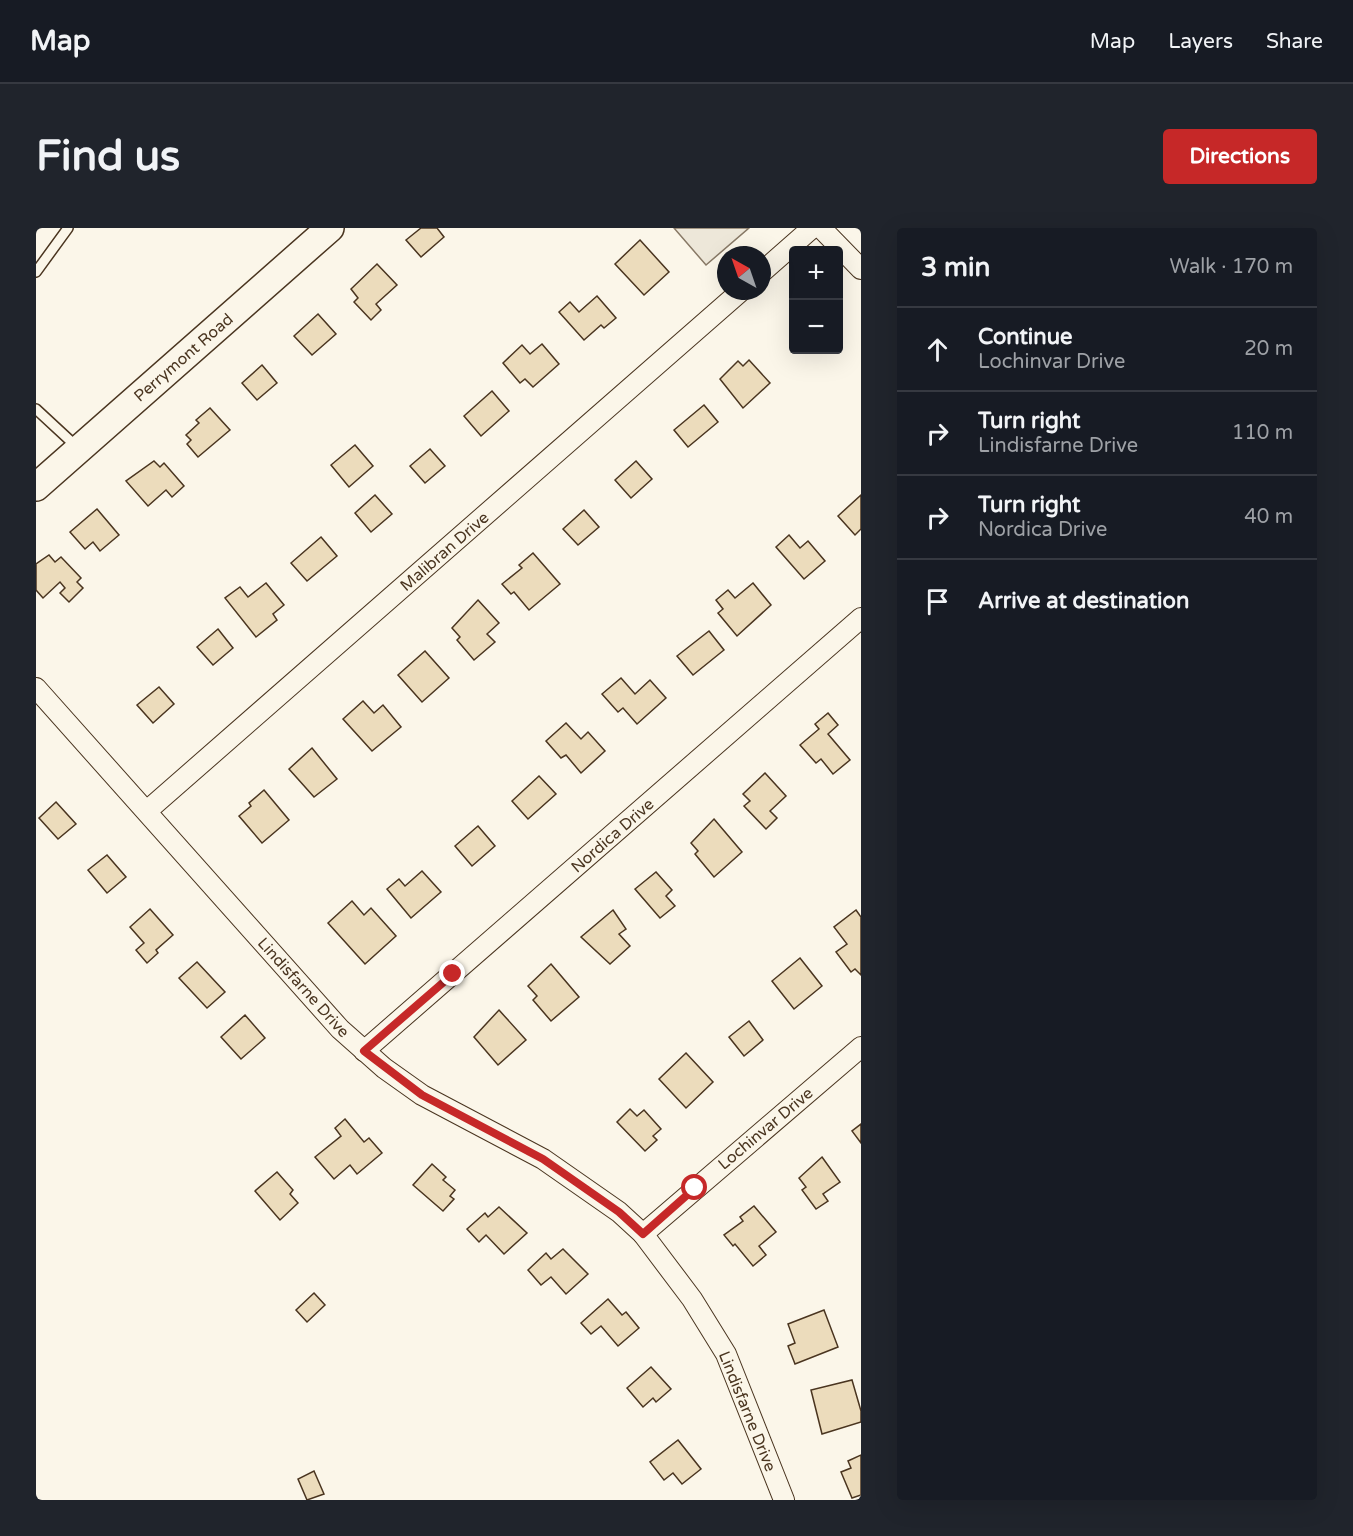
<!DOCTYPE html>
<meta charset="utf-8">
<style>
:root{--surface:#171b24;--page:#20242c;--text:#f1f3f6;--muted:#9ea1a6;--line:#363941;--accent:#c62828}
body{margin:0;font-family:"Varela Round",sans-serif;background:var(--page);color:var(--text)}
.controls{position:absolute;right:18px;top:18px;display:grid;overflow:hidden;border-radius:6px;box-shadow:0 6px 24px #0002}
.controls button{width:54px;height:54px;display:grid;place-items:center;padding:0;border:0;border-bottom:2px solid var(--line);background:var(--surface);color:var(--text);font:30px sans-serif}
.compass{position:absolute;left:681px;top:18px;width:54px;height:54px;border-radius:50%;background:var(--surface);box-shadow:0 6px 24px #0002;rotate:320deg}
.stop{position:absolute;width:18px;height:18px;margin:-14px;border:4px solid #c62828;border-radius:50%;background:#fff}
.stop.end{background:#c62828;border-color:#fff;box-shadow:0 2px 6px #0008}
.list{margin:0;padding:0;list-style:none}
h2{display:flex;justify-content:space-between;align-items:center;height:78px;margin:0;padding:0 24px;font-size:26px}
h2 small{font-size:20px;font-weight:400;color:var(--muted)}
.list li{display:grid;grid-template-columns:39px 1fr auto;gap:18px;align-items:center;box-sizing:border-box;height:84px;padding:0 24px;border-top:2px solid var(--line)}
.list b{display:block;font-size:22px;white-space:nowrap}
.list p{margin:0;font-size:20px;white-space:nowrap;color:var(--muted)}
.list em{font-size:20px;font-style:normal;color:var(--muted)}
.icon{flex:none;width:33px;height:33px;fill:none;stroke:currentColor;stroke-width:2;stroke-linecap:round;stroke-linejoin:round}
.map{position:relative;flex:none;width:825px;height:1272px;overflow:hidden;border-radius:6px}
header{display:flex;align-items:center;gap:36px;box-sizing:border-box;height:84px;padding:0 30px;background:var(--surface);border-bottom:2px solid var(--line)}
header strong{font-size:28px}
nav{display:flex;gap:33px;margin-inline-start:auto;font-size:21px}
.intro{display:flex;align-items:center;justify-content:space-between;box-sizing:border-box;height:144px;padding:0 36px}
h1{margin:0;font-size:42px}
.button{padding:15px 27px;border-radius:6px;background:var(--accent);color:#fff;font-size:21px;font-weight:700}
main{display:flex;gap:36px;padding:0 36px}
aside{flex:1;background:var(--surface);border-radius:6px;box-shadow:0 6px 24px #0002}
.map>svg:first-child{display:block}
.parking{fill:#ede7d9;stroke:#887966;stroke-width:1.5}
.building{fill:#ecdcbc;stroke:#4a3520;stroke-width:1.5}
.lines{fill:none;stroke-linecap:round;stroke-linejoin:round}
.lane-casing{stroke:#4a3520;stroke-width:12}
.street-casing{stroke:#4a3520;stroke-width:22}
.secondary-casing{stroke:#4a3520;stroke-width:30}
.lane{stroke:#fbf6e9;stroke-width:9}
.street{stroke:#fbf6e9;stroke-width:20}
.secondary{stroke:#fbf6e9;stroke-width:27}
.route{stroke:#c62828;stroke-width:8}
.labels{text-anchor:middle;stroke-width:4.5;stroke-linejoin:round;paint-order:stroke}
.street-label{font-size:16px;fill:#4a3520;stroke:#fbf6e9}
</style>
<header>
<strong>Map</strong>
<nav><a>Map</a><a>Layers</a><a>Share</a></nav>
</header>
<div class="intro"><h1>Find us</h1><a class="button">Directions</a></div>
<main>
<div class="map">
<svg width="825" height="1272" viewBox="0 0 825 1272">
<rect width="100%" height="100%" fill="#fbf6e9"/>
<!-- parking -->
<path class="parking" d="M 638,0 L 713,0 L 670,37 Z"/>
<!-- building -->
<g class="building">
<path d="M 385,0 L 401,0 L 408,9 L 385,29 L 370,12 Z"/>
<path d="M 604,12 L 633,44 L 608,67 L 579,36 Z"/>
<path d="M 341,36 L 361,57 L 340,76 L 345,82 L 335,92 L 318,74 L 322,70 L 315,61 Z"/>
<path d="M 561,68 L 580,90 L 568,100 L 565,97 L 548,112 L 523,84 L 534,74 L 543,84 Z"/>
<path d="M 282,86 L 300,106 L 276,127 L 258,108 Z"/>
<path d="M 506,116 L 523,136 L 497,159 L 489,151 L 484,155 L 467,135 L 486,117 L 494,126 Z"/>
<path d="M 713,132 L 734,155 L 707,180 L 684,151 L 702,133 L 707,138 Z"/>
<path d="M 226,137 L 241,155 L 221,172 L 206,155 Z"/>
<path d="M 456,163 L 473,183 L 445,208 L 428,188 Z"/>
<path d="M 668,177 L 682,194 L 652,219 L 638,202 Z"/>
<path d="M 174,180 L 194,202 L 162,229 L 151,216 L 155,212 L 150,207 L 163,195 L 160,192 Z"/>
<path d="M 319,217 L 337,238 L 313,259 L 295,237 Z"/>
<path d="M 394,221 L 409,238 L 389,255 L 374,238 Z"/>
<path d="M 118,233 L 124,239 L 128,235 L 148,258 L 136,269 L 130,262 L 112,278 L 90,253 Z"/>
<path d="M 600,233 L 616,251 L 595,270 L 579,252 Z"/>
<path d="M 339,267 L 356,286 L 335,304 L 319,285 Z"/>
<path d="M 825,267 L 825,301 L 819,307 L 802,288 Z"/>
<path d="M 61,281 L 83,307 L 64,323 L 57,314 L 49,321 L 34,304 Z"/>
<path d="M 548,282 L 563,299 L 542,317 L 527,301 Z"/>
<path d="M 753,307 L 764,320 L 772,313 L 789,333 L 768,351 L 740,319 Z"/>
<path d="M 285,309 L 301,328 L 271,353 L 255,335 Z"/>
<path d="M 497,325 L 524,356 L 493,382 L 478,364 L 475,366 L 466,356 L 486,340 L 483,337 Z"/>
<path d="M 13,327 L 19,334 L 25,329 L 45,350 L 41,354 L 47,360 L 33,374 L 24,365 L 29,360 L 24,354 L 7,370 L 0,362 L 0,336 Z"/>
<path d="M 230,355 L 248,377 L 237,386 L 241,392 L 220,409 L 189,370 L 204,359 L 212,369 Z"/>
<path d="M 717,355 L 735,377 L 701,408 L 682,385 L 687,381 L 680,372 L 692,362 L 699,370 Z"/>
<path d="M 442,372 L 463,395 L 451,406 L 459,414 L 438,432 L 421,412 L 424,409 L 416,400 Z"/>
<path d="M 182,401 L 197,420 L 177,437 L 161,419 Z"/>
<path d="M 673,403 L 688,422 L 657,447 L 641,428 Z"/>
<path d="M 389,423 L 413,450 L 386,474 L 362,447 Z"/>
<path d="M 585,450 L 599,466 L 614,452 L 630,470 L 601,496 L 587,480 L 582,484 L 566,466 Z"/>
<path d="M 123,459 L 138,476 L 117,495 L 101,477 Z"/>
<path d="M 327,473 L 338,485 L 347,477 L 365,499 L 336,523 L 307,491 Z"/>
<path d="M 792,485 L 802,497 L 792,506 L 814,532 L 797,546 L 785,531 L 780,535 L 764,517 L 783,501 L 779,496 Z"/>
<path d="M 530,495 L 545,511 L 552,504 L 569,523 L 545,545 L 530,527 L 525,530 L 510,513 Z"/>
<path d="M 276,520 L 301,551 L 278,569 L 253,541 Z"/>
<path d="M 729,545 L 750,568 L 734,583 L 741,590 L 730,601 L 708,578 L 714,573 L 707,566 Z"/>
<path d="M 503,548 L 520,566 L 492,591 L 476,573 Z"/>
<path d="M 228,562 L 253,592 L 226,615 L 203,588 L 215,578 L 213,575 Z"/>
<path d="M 20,574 L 40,596 L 22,611 L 3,590 Z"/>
<path d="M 678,591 L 706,624 L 678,649 L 659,626 L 662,623 L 655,615 Z"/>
<path d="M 442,598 L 459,618 L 436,638 L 419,618 Z"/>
<path d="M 71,627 L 90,649 L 71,665 L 52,642 Z"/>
<path d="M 386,643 L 405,664 L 375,690 L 351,661 L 363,651 L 369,658 Z"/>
<path d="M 620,644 L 636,662 L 630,668 L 639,678 L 624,690 L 599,661 Z"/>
<path d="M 316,673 L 328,687 L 335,680 L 360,708 L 329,736 L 292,695 Z"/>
<path d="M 114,681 L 137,707 L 120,722 L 122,725 L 111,735 L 100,722 L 108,715 L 94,699 Z"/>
<path d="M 577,682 L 590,701 L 583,706 L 594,718 L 574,736 L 545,709 Z"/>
<path d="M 820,682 L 825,689 L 825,747 L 819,741 L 815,744 L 800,724 L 811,716 L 798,699 Z"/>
<path d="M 764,730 L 786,758 L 758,781 L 736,753 Z"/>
<path d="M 161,734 L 189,764 L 171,780 L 143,750 Z"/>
<path d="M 515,736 L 543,769 L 515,793 L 497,772 L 501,768 L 492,758 Z"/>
<path d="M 463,782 L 490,812 L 462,837 L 438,809 Z"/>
<path d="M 209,787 L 229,810 L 205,831 L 185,809 Z"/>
<path d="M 713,793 L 727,812 L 708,828 L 693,809 Z"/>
<path d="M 650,825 L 677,854 L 650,880 L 623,851 Z"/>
<path d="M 594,881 L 601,888 L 608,882 L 625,901 L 617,908 L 621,912 L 609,923 L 581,894 Z"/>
<path d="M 309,891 L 328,914 L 333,910 L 346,925 L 321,946 L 314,937 L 298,951 L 279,929 L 305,908 L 299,900 Z"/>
<path d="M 825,896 L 825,915 L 816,903 Z"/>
<path d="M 786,929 L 804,954 L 787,966 L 792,973 L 780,981 L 766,962 L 770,959 L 763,950 Z"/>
<path d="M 396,936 L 410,949 L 407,952 L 419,962 L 414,968 L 418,971 L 407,983 L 377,957 Z"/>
<path d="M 241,944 L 257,962 L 254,966 L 262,975 L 244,992 L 219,963 Z"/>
<path d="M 718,978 L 740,1004 L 723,1018 L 730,1027 L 717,1038 L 699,1016 L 697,1018 L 688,1007 L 707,993 L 704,989 Z"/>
<path d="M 463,979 L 491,1005 L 468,1026 L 450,1007 L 443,1014 L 431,1001 L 449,985 L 452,989 Z"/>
<path d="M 527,1021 L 552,1046 L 530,1066 L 515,1049 L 505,1057 L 492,1042 L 510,1025 L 515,1031 Z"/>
<path d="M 278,1065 L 289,1077 L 271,1094 L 260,1082 Z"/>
<path d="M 572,1071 L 586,1087 L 590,1084 L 603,1100 L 582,1118 L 565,1098 L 555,1106 L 545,1095 Z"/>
<path d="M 788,1082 L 802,1119 L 759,1136 L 752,1118 L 759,1115 L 752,1096 Z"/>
<path d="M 615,1139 L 635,1161 L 620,1174 L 617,1170 L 607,1179 L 591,1160 Z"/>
<path d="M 816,1152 L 825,1183 L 825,1194 L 786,1206 L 775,1162 Z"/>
<path d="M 642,1212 L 665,1241 L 646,1256 L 637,1245 L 628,1252 L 614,1234 Z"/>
<path d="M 825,1227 L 825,1267 L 816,1270 L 805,1244 L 815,1240 L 812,1233 Z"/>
<path d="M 278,1243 L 288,1266 L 271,1272 L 262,1251 Z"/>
</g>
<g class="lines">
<!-- lane casing -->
<g class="lane-casing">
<g id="lane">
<path d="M 0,44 L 32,0"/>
<path d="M 0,181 L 41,219"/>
</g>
</g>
<!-- street casing -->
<g class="street-casing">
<g id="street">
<path d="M 785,0 L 825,41"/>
<path d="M 726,44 L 776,0"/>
<path d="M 0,460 L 304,801 L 348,840 L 386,867 L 507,931 L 583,984 L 607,1006 L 656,1071 L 690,1126 L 748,1272"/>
<path d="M 112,582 L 705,63"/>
<path d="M 328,823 L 825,390"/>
<path d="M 607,1006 L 825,819"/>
</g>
</g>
<!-- secondary casing -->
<g class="secondary-casing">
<path id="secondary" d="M 0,259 L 294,0"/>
</g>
<!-- lane -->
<use href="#lane" class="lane"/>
<!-- street -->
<use href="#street" class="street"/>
<!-- secondary -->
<use href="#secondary" class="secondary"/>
</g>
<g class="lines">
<!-- route -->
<path class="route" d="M 417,746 L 328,823 L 386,867 L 507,931 L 583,984 L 607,1006 L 659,960"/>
</g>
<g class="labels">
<!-- street labels -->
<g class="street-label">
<text transform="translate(147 129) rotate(-41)" y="6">Perrymont Road</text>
<text transform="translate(408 323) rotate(-41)" y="6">Malibran Drive</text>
<text transform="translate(576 607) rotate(-41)" y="6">Nordica Drive</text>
<text transform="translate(268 759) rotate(48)" y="6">Lindisfarne Drive</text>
<text transform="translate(729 900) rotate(-40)" y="6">Lochinvar Drive</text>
<text transform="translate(712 1183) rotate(68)" y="6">Lindisfarne Drive</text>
</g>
</g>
</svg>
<div class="controls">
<button>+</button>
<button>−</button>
</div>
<svg class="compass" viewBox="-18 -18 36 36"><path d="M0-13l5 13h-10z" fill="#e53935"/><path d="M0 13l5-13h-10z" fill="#9ea1a6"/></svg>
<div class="stop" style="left:659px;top:960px"></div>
<div class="stop end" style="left:417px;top:746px"></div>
</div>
<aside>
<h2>3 min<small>Walk · 170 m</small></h2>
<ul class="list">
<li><svg class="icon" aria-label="ahead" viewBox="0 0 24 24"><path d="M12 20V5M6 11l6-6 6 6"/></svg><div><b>Continue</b><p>Lochinvar Drive</p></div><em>20 m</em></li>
<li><svg class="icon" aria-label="right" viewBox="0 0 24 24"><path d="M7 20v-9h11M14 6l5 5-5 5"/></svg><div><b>Turn right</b><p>Lindisfarne Drive</p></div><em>110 m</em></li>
<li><svg class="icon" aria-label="right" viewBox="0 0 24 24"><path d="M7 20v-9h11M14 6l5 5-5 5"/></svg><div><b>Turn right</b><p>Nordica Drive</p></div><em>40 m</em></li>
<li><svg class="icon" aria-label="arrive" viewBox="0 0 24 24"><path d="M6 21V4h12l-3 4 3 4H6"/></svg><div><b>Arrive at destination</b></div></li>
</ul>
</aside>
</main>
